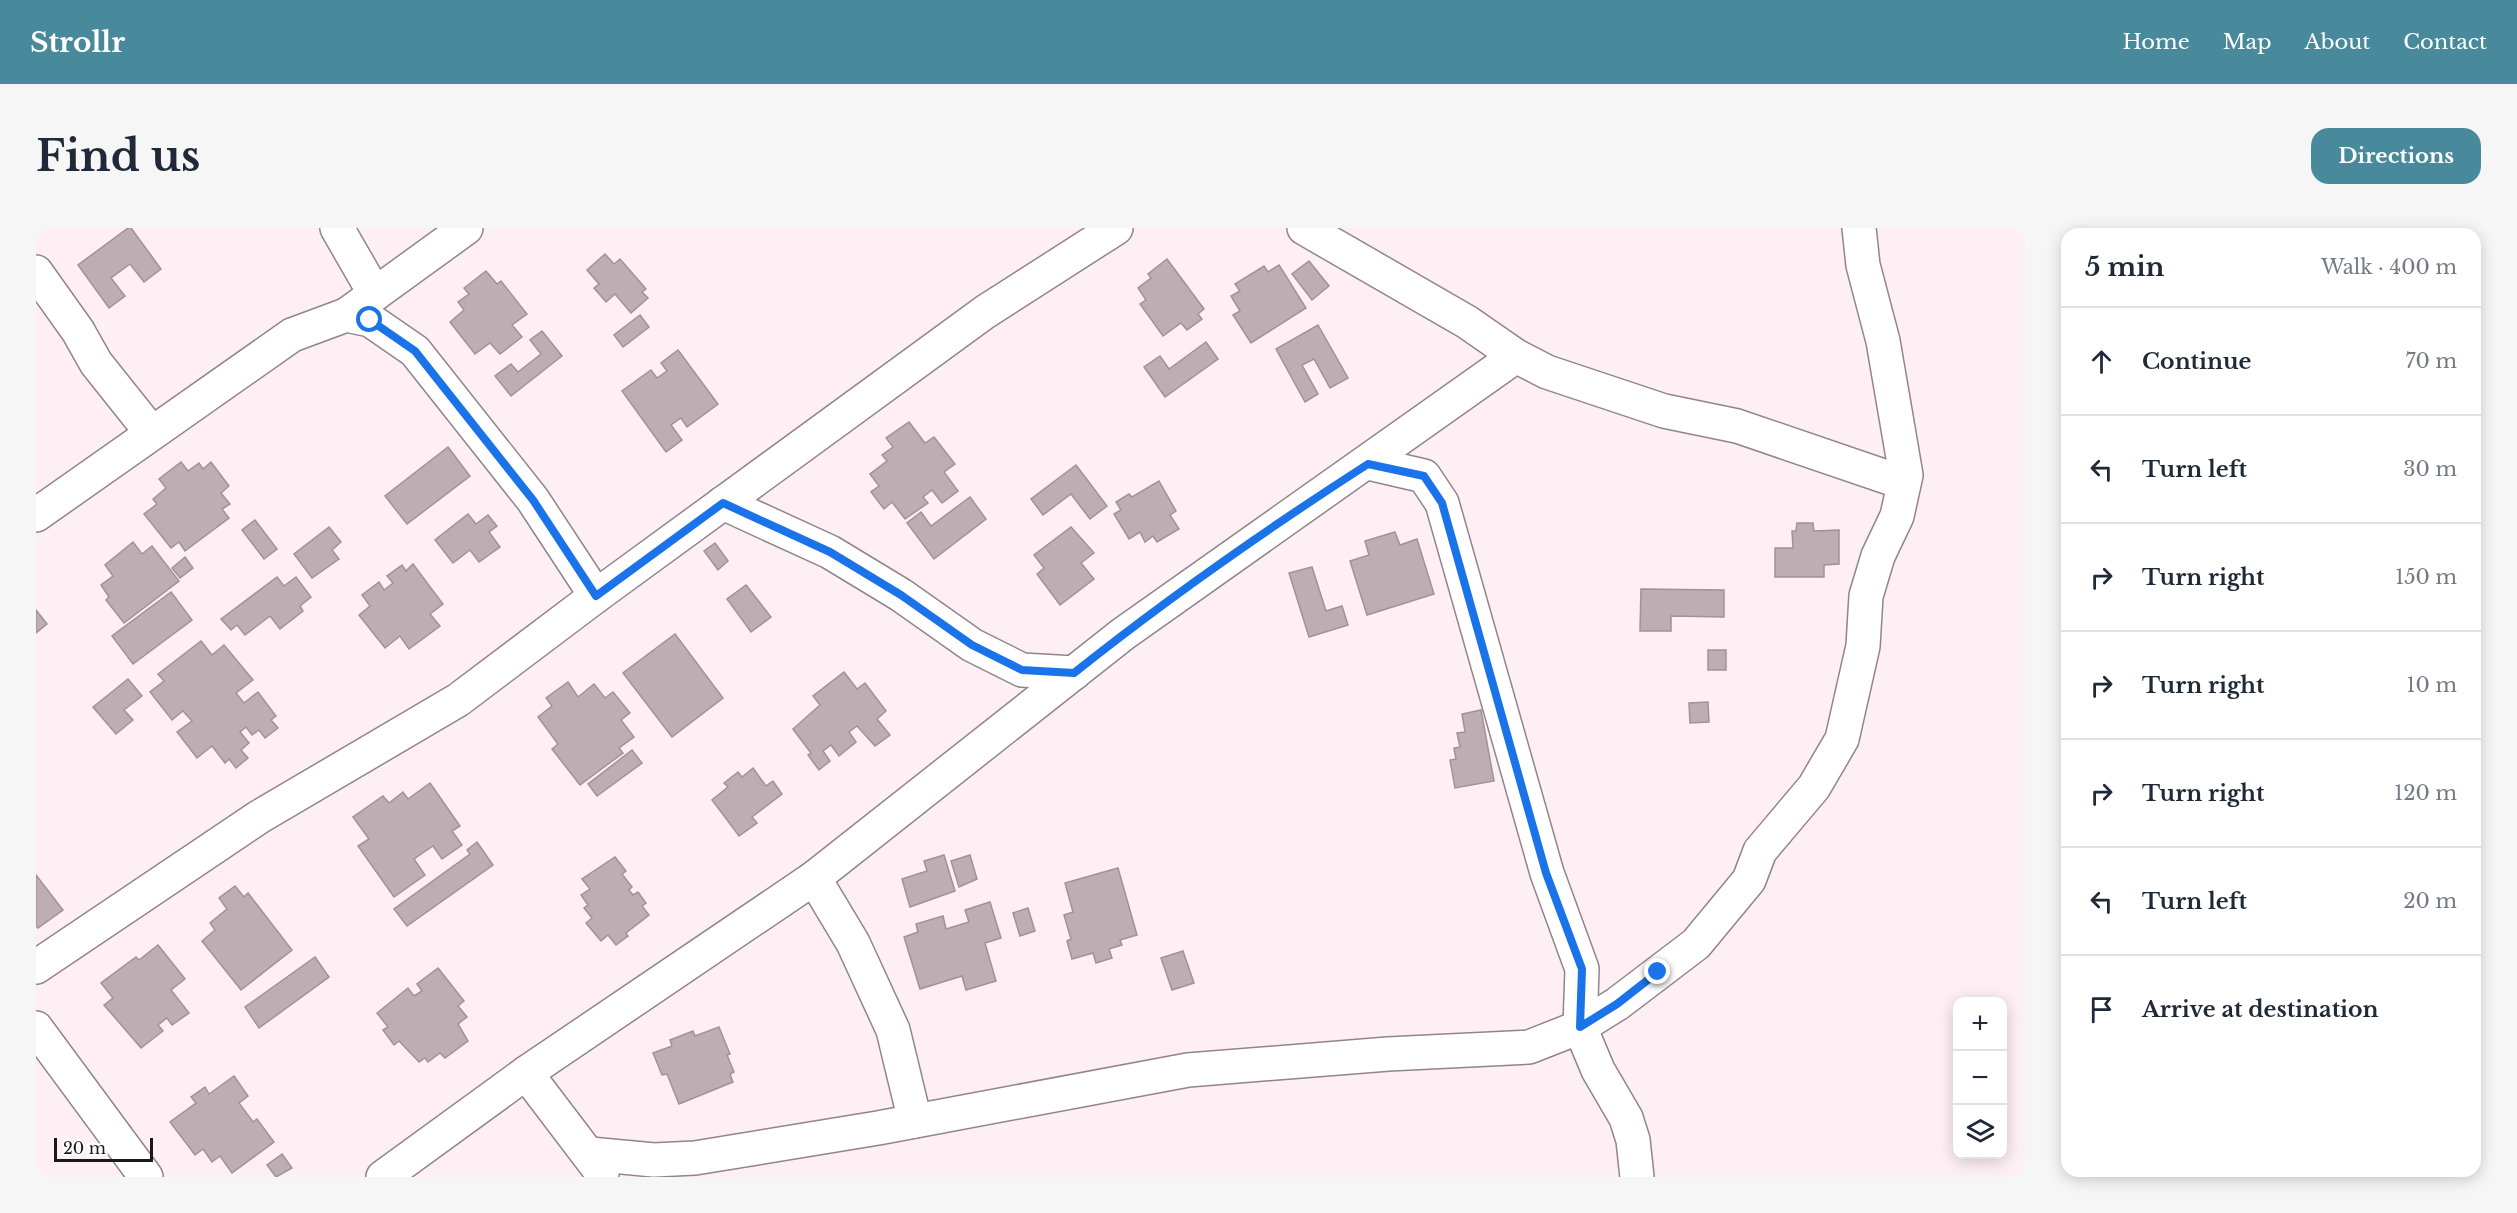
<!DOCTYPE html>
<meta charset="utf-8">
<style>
:root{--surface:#fff;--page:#f6f6f7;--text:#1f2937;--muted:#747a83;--line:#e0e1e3;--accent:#488a9b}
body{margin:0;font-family:"Libre Baskerville",serif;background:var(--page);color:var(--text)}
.controls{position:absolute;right:18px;bottom:18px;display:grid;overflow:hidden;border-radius:12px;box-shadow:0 3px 15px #0003}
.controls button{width:54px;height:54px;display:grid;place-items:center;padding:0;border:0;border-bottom:2px solid var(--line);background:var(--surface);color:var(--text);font:30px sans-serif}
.scale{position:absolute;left:18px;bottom:15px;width:99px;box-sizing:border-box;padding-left:6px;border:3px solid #1c1719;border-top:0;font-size:16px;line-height:21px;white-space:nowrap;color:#1c1719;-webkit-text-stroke:4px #fff;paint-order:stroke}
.stop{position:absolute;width:18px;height:18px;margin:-14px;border:4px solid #1a73e8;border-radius:50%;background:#fff}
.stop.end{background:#1a73e8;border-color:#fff;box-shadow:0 2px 6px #0008}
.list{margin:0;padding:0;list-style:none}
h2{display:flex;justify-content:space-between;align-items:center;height:78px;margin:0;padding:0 24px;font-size:26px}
h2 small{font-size:20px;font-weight:400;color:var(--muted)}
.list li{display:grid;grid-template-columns:39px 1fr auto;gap:18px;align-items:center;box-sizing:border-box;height:108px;padding:0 24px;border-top:2px solid var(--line)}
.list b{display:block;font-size:22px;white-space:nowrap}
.list em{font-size:20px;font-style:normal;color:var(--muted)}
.icon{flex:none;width:33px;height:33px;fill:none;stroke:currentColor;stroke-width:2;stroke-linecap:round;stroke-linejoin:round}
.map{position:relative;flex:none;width:1989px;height:949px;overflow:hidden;border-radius:18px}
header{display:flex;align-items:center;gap:36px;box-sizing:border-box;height:84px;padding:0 30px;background:var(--accent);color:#fff}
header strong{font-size:28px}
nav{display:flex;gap:33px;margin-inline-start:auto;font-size:21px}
.intro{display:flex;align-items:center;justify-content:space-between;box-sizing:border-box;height:144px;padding:0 36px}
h1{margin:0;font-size:42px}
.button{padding:15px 27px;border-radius:18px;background:var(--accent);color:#fff;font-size:21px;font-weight:700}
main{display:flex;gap:36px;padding:0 36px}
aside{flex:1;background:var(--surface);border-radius:18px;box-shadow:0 3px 15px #0003}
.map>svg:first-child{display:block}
.building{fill:#bdaeb4;stroke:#a09298;stroke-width:1.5}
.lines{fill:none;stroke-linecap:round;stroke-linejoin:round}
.minor-casing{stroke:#92848a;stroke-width:36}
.minor{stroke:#fff;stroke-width:33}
.route{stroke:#1a73e8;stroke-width:8}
</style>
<header>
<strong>Strollr</strong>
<nav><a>Home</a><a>Map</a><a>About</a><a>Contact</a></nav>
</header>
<div class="intro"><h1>Find us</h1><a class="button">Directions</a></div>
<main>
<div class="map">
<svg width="1989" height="949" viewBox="0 0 1989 949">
<rect width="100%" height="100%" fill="#feeff5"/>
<!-- building -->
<g class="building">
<path d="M 92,0 L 95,0 L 125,41 L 108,54 L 94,36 L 75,50 L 89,68 L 73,80 L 42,37 Z"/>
<path d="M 569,26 L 578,36 L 584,31 L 610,61 L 606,64 L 612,70 L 595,85 L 579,66 L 570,74 L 558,60 L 563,56 L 551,42 Z"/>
<path d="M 1131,31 L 1168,81 L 1162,86 L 1166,91 L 1151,102 L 1145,95 L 1127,108 L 1104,76 L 1110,72 L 1102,60 L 1115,50 L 1112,46 Z"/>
<path d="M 1273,33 L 1293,58 L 1276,72 L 1256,46 Z"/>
<path d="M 1243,37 L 1270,80 L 1215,115 L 1197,87 L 1204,83 L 1195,68 L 1204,63 L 1199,56 L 1228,38 L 1232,44 Z"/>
<path d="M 450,43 L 461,56 L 465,53 L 491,86 L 476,97 L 486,109 L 464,126 L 454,115 L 439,126 L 414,94 L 428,82 L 422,74 L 433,66 L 428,60 Z"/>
<path d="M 604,87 L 613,99 L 587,119 L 578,107 Z"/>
<path d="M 1282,97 L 1312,150 L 1294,160 L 1278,131 L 1266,137 L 1282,166 L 1269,174 L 1240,121 Z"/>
<path d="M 506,103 L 526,128 L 475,168 L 459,148 L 475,136 L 482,144 L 505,126 L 494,112 Z"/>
<path d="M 1170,114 L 1182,131 L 1129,169 L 1108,139 L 1124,128 L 1133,141 Z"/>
<path d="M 642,122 L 682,176 L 651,199 L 645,190 L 635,197 L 646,212 L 630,224 L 586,163 L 615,142 L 621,150 L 631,143 L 625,135 Z"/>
<path d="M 873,194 L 889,215 L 898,209 L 919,236 L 908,244 L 922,263 L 906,275 L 896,262 L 887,269 L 892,275 L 869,291 L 856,274 L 848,281 L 835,264 L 843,258 L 834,246 L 851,233 L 846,227 L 857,219 L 850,210 Z"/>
<path d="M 412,219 L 434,248 L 371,296 L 349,268 Z"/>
<path d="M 145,234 L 152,243 L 163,235 L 167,241 L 175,234 L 193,258 L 185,265 L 194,276 L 186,281 L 193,290 L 149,323 L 143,314 L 135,320 L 108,286 L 121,276 L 117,271 L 130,260 L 123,251 Z"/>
<path d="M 1040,237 L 1071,278 L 1054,291 L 1035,266 L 1007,287 L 995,271 Z"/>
<path d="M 1123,253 L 1140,283 L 1134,287 L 1143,301 L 1121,314 L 1117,308 L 1109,314 L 1104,304 L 1093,311 L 1078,286 L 1085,282 L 1080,274 L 1093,266 L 1096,269 Z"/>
<path d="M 934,269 L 950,291 L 898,331 L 871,295 L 885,284 L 895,298 Z"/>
<path d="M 432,286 L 440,296 L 452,287 L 461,298 L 453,304 L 464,319 L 443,334 L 434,322 L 417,335 L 399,312 Z"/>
<path d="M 219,292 L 241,321 L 228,331 L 206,302 Z"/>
<path d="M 1761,295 L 1777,295 L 1778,303 L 1803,302 L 1803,336 L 1788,337 L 1788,349 L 1739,349 L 1739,320 L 1757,320 L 1756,303 L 1760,303 Z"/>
<path d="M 293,299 L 305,314 L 296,322 L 303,331 L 276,350 L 258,326 Z"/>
<path d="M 1035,299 L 1058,325 L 1045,335 L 1058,351 L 1024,377 L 1001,346 L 1008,340 L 998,327 Z"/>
<path d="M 1359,304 L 1364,317 L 1381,311 L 1398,366 L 1331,387 L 1314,333 L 1333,327 L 1329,313 Z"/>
<path d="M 97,314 L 106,326 L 116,318 L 143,353 L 88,395 L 70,372 L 73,369 L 65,357 L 77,348 L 69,337 Z"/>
<path d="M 679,315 L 692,333 L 682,342 L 668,323 Z"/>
<path d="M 149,329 L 157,340 L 144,350 L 136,340 Z"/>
<path d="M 377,336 L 407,376 L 394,386 L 404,398 L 373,421 L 364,408 L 349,420 L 323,387 L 334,378 L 326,367 L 343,354 L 348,362 L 357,355 L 351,348 L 366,337 L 370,343 Z"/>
<path d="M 1276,339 L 1290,383 L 1306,378 L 1312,397 L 1273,409 L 1253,345 Z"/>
<path d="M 241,349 L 248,358 L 260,349 L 275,369 L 264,378 L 267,383 L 244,401 L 234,388 L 209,407 L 201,397 L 195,402 L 185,391 Z"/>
<path d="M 710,357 L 735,389 L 715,404 L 691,371 Z"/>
<path d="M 1605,361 L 1688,362 L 1688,389 L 1635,388 L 1635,403 L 1604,403 Z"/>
<path d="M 135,364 L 156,392 L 97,436 L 76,408 Z"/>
<path d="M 0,382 L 11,396 L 0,405 Z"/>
<path d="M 639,406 L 687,470 L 636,509 L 587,445 Z"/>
<path d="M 165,413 L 176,427 L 188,417 L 217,452 L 200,465 L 208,475 L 222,464 L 240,488 L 235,492 L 242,500 L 229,510 L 223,502 L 216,507 L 210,499 L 204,504 L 213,515 L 205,522 L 212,530 L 200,540 L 193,531 L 189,535 L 176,518 L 161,530 L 141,504 L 156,493 L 147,483 L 136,492 L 114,464 L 128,453 L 122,446 Z"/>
<rect x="1672" y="422" width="18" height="20"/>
<path d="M 808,444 L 821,461 L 829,455 L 850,483 L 841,491 L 854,507 L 839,518 L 821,498 L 813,504 L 820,514 L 803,528 L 795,517 L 787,523 L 794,533 L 783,542 L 772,527 L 775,525 L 757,501 L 784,477 L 777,468 Z"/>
<path d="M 92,451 L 106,468 L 88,482 L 97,492 L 80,506 L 57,479 Z"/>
<path d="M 532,454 L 542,469 L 558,456 L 569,470 L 577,464 L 594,485 L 585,492 L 598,509 L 583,520 L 587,525 L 544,557 L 516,521 L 522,516 L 502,489 L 516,478 L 510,470 Z"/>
<path d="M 1672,474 L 1673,494 L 1654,495 L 1653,475 Z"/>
<path d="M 1445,482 L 1458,553 L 1419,560 L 1414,532 L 1420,531 L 1418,520 L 1424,519 L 1421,505 L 1429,504 L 1426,486 Z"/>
<path d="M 596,522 L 606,535 L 561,568 L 552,556 Z"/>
<path d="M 717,540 L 730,558 L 737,553 L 746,566 L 716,589 L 721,595 L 703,608 L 676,572 L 692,559 L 688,555 L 702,544 L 706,549 Z"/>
<path d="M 394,555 L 424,598 L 416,603 L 426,617 L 406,631 L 397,618 L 378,631 L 389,647 L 358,669 L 322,618 L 333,611 L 317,589 L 347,568 L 353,575 L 367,564 L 372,571 Z"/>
<path d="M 441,614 L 457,637 L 371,698 L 358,681 L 434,626 L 431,622 Z"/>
<path d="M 908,627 L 919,663 L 874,679 L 866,651 L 891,643 L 888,633 Z"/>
<path d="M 934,627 L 941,651 L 923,659 L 915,633 Z"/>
<path d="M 579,629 L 590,643 L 586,646 L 596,659 L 593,662 L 597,667 L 602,664 L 610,675 L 606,678 L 613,687 L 590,705 L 592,708 L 580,717 L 572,707 L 565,713 L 550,695 L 556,690 L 548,680 L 552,677 L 545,667 L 554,661 L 546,651 Z"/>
<path d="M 1082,640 L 1101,707 L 1084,712 L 1086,717 L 1073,721 L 1076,730 L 1060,735 L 1057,725 L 1036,731 L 1031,713 L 1035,711 L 1028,687 L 1037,684 L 1029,655 Z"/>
<path d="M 0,647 L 27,682 L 2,700 L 0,698 Z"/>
<path d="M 199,658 L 208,669 L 212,665 L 256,722 L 205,762 L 166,713 L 179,702 L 174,695 L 191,681 L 183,670 Z"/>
<path d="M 954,674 L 965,710 L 949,715 L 960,753 L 930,762 L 926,748 L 884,761 L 868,709 L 882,704 L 880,696 L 907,688 L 910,701 L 933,694 L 929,682 Z"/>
<path d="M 992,680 L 999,703 L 984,708 L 977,685 Z"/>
<path d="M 122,717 L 149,751 L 135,762 L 153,785 L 136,797 L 131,790 L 122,797 L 127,803 L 105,820 L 68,777 L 77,770 L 65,755 L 100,729 L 103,732 Z"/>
<path d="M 1147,723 L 1158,755 L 1136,762 L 1125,730 Z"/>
<path d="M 279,729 L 293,749 L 223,800 L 209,779 Z"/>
<path d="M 402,740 L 428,773 L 422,778 L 431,789 L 422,796 L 432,813 L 409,830 L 404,825 L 392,834 L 389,830 L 383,834 L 363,813 L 358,817 L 347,802 L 352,799 L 341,785 L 372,760 L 378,768 L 386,763 L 381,756 Z"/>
<path d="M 683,799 L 694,826 L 691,827 L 698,844 L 694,846 L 697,854 L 643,876 L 631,846 L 626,847 L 617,825 L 636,818 L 634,812 L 657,803 L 659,808 Z"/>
<path d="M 198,848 L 212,868 L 203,875 L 217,894 L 221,891 L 238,914 L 196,945 L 184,928 L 176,934 L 167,921 L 159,927 L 134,894 L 160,875 L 155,869 L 169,859 L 173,866 Z"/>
<path d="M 246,926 L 256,940 L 240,949 L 231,937 Z"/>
</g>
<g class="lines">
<!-- minor casing -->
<g class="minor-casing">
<g id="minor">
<path d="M 301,0 L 339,66"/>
<path d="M 1268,0 L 1431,94 L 1480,128 L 1511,144 L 1628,183 L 1701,198 L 1868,255"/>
<path d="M 0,44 L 42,103 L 60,135 L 115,204"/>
<path d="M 310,87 L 430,0"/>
<path d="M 1332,235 L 1388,248 L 1406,275 L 1511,645 L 1546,741 L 1544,799 L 1562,842 L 1590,890 L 1597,912 L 1601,949"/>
<path d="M 687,275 L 794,324 L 865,367 L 936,417 L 986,442 L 1038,445"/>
<path d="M 0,287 L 256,107 L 310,87 L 334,92 L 379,123 L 497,272 L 560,368"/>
<path d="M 778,650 L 817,715 L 857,802 L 879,893"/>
<path d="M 0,739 L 223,589 L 422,472 L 560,368 L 949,84 L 1080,0"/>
<path d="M 0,800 L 110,949"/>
<path d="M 490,845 L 566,945"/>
<path d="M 554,926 L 618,932 L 659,930 L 842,900 L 1152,842 L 1352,826 L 1493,819 L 1544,799 L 1581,776 L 1660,716 L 1713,652 L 1724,623 L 1778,559 L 1806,511 L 1827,418 L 1830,368 L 1842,328 L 1861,288 L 1870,247 L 1847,113 L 1827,37 L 1823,0"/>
<path d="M 347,949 L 490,845 L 778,650 L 1087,406 L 1480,128"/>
</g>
</g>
<!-- minor -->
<use href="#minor" class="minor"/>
</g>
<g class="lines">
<!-- route -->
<path class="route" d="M 334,92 L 379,123 L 497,272 L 560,368 L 687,275 L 794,324 L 865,367 L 936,417 L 986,442 L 1038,445 C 1132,370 1231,301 1332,236 L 1388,248 L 1406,275 L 1510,645 L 1546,741 L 1544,799 L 1581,776 L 1622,744"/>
</g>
</svg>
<div class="controls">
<button>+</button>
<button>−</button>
<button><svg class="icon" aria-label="layers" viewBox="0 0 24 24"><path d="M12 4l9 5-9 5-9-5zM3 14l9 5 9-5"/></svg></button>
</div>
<div class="scale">20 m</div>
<div class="stop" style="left:334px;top:92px"></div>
<div class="stop end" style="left:1622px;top:744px"></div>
</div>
<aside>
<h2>5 min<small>Walk · 400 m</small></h2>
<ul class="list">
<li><svg class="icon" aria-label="ahead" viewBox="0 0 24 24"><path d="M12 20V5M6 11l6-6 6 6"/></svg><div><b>Continue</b></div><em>70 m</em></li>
<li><svg class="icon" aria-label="left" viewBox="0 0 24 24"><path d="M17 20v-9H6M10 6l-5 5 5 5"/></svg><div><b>Turn left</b></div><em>30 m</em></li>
<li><svg class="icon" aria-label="right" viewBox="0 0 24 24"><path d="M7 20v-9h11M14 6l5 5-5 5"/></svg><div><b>Turn right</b></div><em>150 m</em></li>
<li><svg class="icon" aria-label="right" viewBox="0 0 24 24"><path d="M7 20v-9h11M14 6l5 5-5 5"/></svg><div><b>Turn right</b></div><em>10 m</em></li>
<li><svg class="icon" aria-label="right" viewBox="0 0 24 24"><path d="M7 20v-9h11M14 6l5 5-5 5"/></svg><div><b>Turn right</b></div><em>120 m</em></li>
<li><svg class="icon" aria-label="left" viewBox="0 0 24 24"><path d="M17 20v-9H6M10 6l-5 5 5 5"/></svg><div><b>Turn left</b></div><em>20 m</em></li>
<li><svg class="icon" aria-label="arrive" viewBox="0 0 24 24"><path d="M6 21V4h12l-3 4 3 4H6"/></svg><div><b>Arrive at destination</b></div></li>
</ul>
</aside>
</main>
